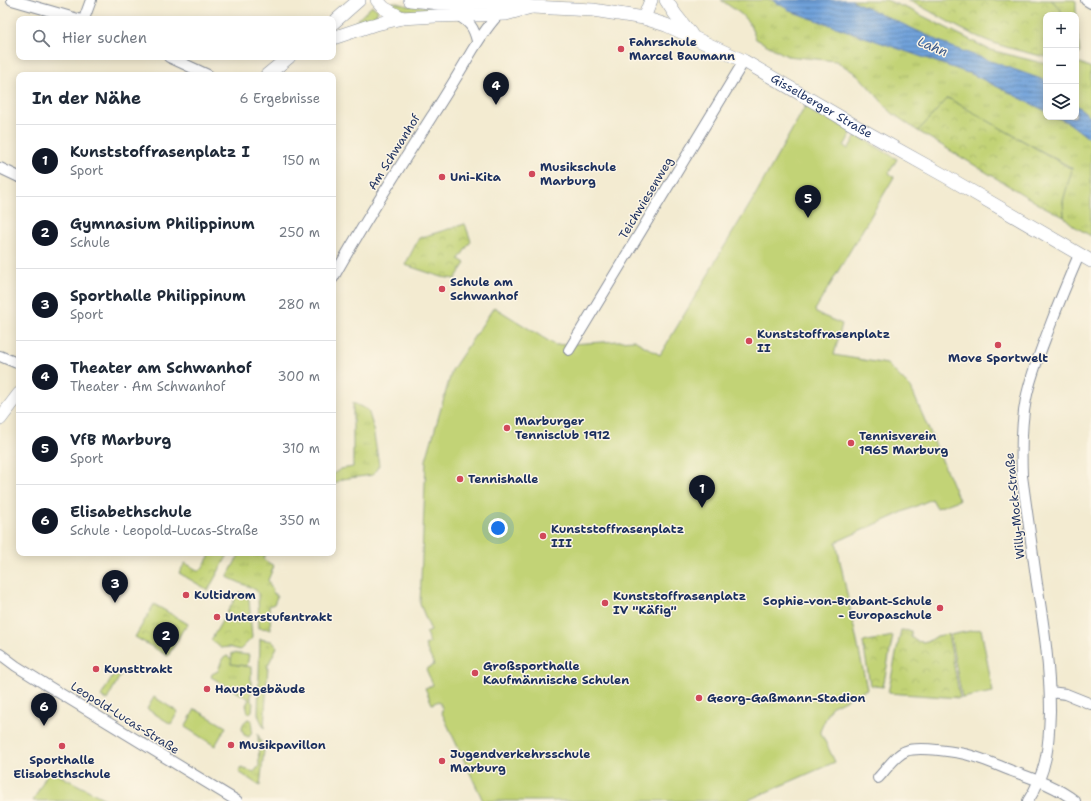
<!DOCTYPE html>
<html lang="de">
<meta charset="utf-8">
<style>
:root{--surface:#fff;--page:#f2f2f3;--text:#1f2937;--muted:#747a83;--line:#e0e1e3;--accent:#111827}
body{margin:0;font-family:"Shantell Sans",sans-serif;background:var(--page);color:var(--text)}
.controls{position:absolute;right:12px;top:12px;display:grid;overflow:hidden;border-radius:8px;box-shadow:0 2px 10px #0003}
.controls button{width:36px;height:36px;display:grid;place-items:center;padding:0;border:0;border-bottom:1px solid var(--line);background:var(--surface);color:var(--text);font:20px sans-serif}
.you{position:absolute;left:498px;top:528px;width:14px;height:14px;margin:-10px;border:3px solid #fff;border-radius:50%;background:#1a73e8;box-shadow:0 0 0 6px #1a73e833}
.badge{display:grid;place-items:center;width:26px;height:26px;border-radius:50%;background:var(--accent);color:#fff;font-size:13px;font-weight:700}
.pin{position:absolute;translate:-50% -33px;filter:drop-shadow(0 1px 2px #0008)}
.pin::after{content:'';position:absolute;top:21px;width:14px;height:12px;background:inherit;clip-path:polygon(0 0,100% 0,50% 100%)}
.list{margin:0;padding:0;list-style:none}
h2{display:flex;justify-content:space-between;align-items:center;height:52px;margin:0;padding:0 16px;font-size:17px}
h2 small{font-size:13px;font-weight:400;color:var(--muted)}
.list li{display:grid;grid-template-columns:26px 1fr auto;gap:12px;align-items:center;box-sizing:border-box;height:72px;padding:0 16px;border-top:1px solid var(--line)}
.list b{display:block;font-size:15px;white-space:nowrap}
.list p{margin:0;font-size:13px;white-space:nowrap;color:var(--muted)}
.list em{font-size:13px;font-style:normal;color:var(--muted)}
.icon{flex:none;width:22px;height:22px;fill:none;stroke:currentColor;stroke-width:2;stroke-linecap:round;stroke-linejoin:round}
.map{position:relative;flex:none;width:1091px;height:801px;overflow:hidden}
.search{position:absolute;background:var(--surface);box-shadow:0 2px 10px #0003;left:16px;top:16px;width:320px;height:44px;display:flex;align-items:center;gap:10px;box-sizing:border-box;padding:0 14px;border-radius:8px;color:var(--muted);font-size:15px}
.panel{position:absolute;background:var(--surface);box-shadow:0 2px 10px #0003;left:16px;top:72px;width:320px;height:484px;border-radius:8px}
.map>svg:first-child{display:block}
.grass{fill:url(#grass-tufts);stroke:#6e816a}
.park{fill:url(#park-crowns);stroke:#6e816a}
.pitch{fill:#c2d376;stroke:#6e816a}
.water{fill:url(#water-rules);stroke:#45689c}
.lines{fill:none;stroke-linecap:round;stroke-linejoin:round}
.minor-casing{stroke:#878d98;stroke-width:12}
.major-casing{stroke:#878d98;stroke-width:14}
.minor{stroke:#fff;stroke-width:10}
.major{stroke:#fff;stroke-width:13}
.poi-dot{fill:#d1495b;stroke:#fcf5e5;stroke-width:1.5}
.labels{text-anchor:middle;stroke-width:3;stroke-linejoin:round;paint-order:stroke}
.poi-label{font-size:12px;font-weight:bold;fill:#1b2f5e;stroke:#fcf5e5;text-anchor:start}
.street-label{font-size:12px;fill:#1b2f5e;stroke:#fcf5e5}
.water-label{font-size:13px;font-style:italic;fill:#385789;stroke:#fcf5e5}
</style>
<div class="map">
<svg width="1091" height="801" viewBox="0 0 1091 801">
<defs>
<pattern id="grass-tufts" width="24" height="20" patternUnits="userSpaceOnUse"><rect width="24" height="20" fill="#c2d376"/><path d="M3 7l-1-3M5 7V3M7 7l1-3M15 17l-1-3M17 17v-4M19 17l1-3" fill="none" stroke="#a6b568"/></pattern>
<pattern id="park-crowns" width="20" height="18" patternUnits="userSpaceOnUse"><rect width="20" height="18" fill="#c2d376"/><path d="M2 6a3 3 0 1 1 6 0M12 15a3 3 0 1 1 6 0" fill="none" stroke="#a6b568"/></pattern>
<pattern id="water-rules" width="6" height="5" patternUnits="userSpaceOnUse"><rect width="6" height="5" fill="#6fa1da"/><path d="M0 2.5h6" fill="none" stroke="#5a84b4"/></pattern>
</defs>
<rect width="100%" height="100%" fill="#fcf5e5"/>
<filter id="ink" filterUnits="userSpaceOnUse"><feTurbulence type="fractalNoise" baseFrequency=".025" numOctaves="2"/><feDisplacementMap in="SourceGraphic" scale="8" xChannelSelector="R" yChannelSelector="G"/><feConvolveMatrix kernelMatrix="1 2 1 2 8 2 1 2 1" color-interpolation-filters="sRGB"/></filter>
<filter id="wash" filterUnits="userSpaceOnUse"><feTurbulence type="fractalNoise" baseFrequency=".012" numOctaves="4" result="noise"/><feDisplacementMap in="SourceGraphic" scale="16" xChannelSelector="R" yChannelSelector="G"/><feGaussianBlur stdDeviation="0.9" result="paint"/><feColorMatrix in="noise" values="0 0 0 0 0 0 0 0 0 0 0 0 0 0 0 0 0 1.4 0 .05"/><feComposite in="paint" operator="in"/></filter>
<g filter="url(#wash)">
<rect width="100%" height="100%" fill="#f3ebd1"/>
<!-- grass -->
<g class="grass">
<path d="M 721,0 L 772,0 L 793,12 L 974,75 L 1046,111 L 1046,117 C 1067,117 1075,128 1091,140 L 1091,236 L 1074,226 L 1064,217 L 1063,201 L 1072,168 L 948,99 L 918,131 L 892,113 L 858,75 L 836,61 L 787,56 L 756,39 L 749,23 L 741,14 Z"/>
<path d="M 851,0 L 886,0 L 911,10 L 990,50 L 1046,64 L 1046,82 L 954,48 Z"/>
<path d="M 1051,0 L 1074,0 L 1076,1 L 1076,22 L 1080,54 L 1076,55 L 1076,15 L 1062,15 L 1060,8 Z"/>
<path d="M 393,2 L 408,6 L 481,7 C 456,9 413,18 392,5 Z"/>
<path d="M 372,6 L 378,10 L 375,17 L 350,27 Z"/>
<path d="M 1081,63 L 1091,68 L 1091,117 L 1076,105 L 1076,64 Z"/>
<path d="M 353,403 L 368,410 L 372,423 L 379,465 L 373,475 L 342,479 L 333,485 L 333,474 L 341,469 L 353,467 Z"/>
<path d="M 240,553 L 267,553 L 263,559 L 274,566 L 268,580 L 273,592 L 277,597 L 274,604 L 269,606 L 271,629 L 259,628 L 258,594 L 256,590 L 227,577 Z"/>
<path d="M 260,639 L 272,641 L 277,647 L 268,665 L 264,728 L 258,715 Z"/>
<path d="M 227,656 L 232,659 L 231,664 L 251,667 L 251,701 L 253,703 L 252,711 L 250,713 L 248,713 L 246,705 L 249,699 L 211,677 L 212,674 L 218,671 L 222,659 Z"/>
<path d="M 116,671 L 121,674 L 107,700 L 101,696 Z"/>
<path d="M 248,719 L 251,720 C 252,726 253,732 249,737 L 244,735 C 241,728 241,724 248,719 Z"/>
<path d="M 258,734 L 264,751 L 260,786 L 239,772 L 241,768 L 254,772 L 259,766 Z"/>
</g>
<!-- park -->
<g class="park">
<path d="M 907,0 L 1051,0 L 1060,8 L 1062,15 L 1046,15 L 1046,57 C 1019,51 994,45 970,33 C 948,23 929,9 907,0 Z"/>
<path d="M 948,98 L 1072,169 L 1063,201 L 1064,217 L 1037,203 L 918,131 Z"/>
<path d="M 465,224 L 471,241 L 459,259 L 465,263 L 455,279 L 442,277 L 405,265 L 419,238 Z"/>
<path d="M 211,553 L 229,553 L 208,590 L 179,573 L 185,563 L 199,571 L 203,567 Z"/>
<path d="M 239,592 L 246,595 L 249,599 L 252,638 L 240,650 L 229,647 L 221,648 L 211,640 Z"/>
<path d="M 154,604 L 188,624 L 186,628 L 184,628 L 168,656 L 135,637 Z"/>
<path d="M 901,630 L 911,631 L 911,637 L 916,641 L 923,642 L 931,640 L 937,636 L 948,634 L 960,698 L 888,693 Z"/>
<path d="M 893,636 L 883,687 L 870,685 L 863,642 Z"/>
</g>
<!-- pitch -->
<g class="pitch">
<path d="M 806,105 L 852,132 L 844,146 L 848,149 L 857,135 L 897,159 L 889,173 L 894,177 L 815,310 L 816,313 L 842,324 L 834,355 L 887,364 L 911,388 L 959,500 L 937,508 L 932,499 L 836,542 L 867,689 L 831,707 L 820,731 L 835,762 L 746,801 L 483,801 L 441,711 L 443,710 L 439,701 L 432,704 L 425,688 L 433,685 L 426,669 L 434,665 L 425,645 L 430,643 L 426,633 L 431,631 L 420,604 L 426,460 L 452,370 L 494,307 L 555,345 L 634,340 L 660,355 L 711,270 L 710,270 L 752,201 Z"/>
<path d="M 981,629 L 993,692 L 962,698 L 950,635 Z"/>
<path d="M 232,653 L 249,655 L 247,666 L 231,664 Z"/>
<path d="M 154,697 L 178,712 L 171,724 L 147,709 Z"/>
<path d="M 195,709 L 226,727 L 215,746 L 185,727 Z"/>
<path d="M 49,770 L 109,801 L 110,801 L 33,801 Z"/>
</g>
<!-- water -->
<g class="water">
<path d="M 772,0 L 851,0 L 954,48 L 1044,80 L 1046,82 L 1046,111 L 974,75 L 793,12 Z"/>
<path d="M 1076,105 L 1091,117 L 1091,140 L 1069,123 L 1057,117 L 1076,117 Z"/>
</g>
</g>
<g filter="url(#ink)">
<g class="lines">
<!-- minor casing -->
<g class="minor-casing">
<g id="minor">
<path d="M 12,0 L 78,19"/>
<path d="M 1086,0 L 1091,3"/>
<path d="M 457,15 C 470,22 474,28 477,41"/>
<path d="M 84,19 L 91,0"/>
<path d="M 169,57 L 208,75"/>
<path d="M 0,168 L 19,177"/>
<path d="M 333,278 C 364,222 398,170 432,116 C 446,95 459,73 472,51 C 480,38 488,25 499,14"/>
<path d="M 569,350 L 744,61"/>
<path d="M 0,356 L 19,364"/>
<path d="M 0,654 L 16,666 L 48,686 L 237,801"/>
<path d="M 1050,692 L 1066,694 L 1091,704"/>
<path d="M 878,778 C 886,770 895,755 906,751 C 918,746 960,752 972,756 C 986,760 999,766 1012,771 C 1034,779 1056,786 1075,801"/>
<path d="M 1028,801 C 1047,772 1049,745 1050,711 C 1050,668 1044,627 1037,584 C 1032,548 1027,512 1022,476 C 1021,450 1021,424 1026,399 C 1031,374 1041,350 1050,326 C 1059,302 1069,278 1079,255"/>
</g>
</g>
<!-- major casing -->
<g class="major-casing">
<g id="major">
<path d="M 377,0 L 384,8 L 402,18"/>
<path id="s1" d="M 410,0 L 439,3 L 507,2 L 532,7 L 593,10 L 644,18 L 666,25 L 744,61 L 859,128 L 947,177 L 1091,261"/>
<path d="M 666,0 L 675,14 L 691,34"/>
<path d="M 644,18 L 651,0"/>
<path d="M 333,23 L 359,0"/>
<path d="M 333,38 L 372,25 L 402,18 L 436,16 L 506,14 L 531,7"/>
<path d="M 267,75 L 289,57"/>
<path d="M 0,419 L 19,394"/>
</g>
</g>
<!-- minor -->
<use href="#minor" class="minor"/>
<!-- major -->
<use href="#major" class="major"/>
</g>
</g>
<!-- markers -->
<g class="poi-dot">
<circle cx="621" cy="49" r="4"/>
<circle cx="532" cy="174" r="4"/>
<circle cx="442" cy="177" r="4"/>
<circle cx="442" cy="289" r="4"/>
<circle cx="749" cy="341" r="4"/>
<circle cx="998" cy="345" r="4"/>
<circle cx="507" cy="428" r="4"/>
<circle cx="851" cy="443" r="4"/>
<circle cx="460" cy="479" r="4"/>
<circle cx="543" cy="536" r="4"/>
<circle cx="186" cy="595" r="4"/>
<circle cx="605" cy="603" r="4"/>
<circle cx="940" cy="608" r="4"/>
<circle cx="217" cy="617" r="4"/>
<circle cx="96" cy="669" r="4"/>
<circle cx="475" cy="673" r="4"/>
<circle cx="207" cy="689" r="4"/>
<circle cx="699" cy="698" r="4"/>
<circle cx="231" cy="745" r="4"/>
<circle cx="62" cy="746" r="4"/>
<circle cx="442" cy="761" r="4"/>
</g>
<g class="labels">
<!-- poi labels -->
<g class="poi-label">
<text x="629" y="46">Fahrschule<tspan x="629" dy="14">Marcel Baumann</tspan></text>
<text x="540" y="171">Musikschule<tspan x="540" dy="14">Marburg</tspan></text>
<text x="450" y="181">Uni-Kita</text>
<text x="450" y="286">Schule am<tspan x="450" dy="14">Schwanhof</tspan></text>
<text x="757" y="338">Kunststoffrasenplatz<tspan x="757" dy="14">II</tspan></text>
<text x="998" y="362" text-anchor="middle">Move Sportwelt</text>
<text x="515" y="425">Marburger<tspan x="515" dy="14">Tennisclub 1912</tspan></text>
<text x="859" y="440">Tennisverein<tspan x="859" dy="14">1965 Marburg</tspan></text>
<text x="468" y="483">Tennishalle</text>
<text x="551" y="533">Kunststoffrasenplatz<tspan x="551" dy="14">III</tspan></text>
<text x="194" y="599">Kultidrom</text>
<text x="613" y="600">Kunststoffrasenplatz<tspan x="613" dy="14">IV "Käfig"</tspan></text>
<text x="932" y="605" text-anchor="end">Sophie-von-Brabant-Schule<tspan x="932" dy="14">- Europaschule</tspan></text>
<text x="225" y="621">Unterstufentrakt</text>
<text x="483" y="670">Großsporthalle<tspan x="483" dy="14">Kaufmännische Schulen</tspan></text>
<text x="104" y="673">Kunsttrakt</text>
<text x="215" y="693">Hauptgebäude</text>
<text x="707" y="702">Georg-Gaßmann-Stadion</text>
<text x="239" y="749">Musikpavillon</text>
<text x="450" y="758">Jugendverkehrsschule<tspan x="450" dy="14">Marburg</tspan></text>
<text x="62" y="764" text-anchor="middle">Sporthalle<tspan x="62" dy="14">Elisabethschule</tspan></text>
</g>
<!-- street labels -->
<g class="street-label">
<text dy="4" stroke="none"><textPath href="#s1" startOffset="434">Gisselberger Straße</textPath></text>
<text transform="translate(394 152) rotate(-58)" y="4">Am Schwanhof</text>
<text transform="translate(646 198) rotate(-59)" y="4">Teichwiesenweg</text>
<text transform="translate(1015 506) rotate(-96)" y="4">Willy-Mock-Straße</text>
<text transform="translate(125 718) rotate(32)" y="4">Leopold-Lucas-Straße</text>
</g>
<!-- water labels -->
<g class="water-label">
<text transform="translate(933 46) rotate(22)" y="5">Lahn</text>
</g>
</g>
</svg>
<div class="controls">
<button>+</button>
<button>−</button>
<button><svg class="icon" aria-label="layers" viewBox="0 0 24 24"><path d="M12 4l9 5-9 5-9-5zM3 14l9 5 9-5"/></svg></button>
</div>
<div class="you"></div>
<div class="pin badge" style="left:702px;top:508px">1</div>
<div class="pin badge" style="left:166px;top:655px">2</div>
<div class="pin badge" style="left:115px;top:603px">3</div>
<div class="pin badge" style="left:496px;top:105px">4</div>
<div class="pin badge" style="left:808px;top:218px">5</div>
<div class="pin badge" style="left:44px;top:726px">6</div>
<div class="search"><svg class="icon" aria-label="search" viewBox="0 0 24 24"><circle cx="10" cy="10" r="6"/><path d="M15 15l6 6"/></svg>Hier suchen</div>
<section class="panel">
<h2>In der Nähe<small>6 Ergebnisse</small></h2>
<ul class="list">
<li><span class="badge">1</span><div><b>Kunststoffrasenplatz I</b><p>Sport</p></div><em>150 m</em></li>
<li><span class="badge">2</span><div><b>Gymnasium Philippinum</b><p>Schule</p></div><em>250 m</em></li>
<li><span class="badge">3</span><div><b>Sporthalle Philippinum</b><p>Sport</p></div><em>280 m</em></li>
<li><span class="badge">4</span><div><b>Theater am Schwanhof</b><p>Theater · Am Schwanhof</p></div><em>300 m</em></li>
<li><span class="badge">5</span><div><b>VfB Marburg</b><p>Sport</p></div><em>310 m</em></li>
<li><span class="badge">6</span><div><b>Elisabethschule</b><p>Schule · Leopold-Lucas-Straße</p></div><em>350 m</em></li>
</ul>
</section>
</div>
